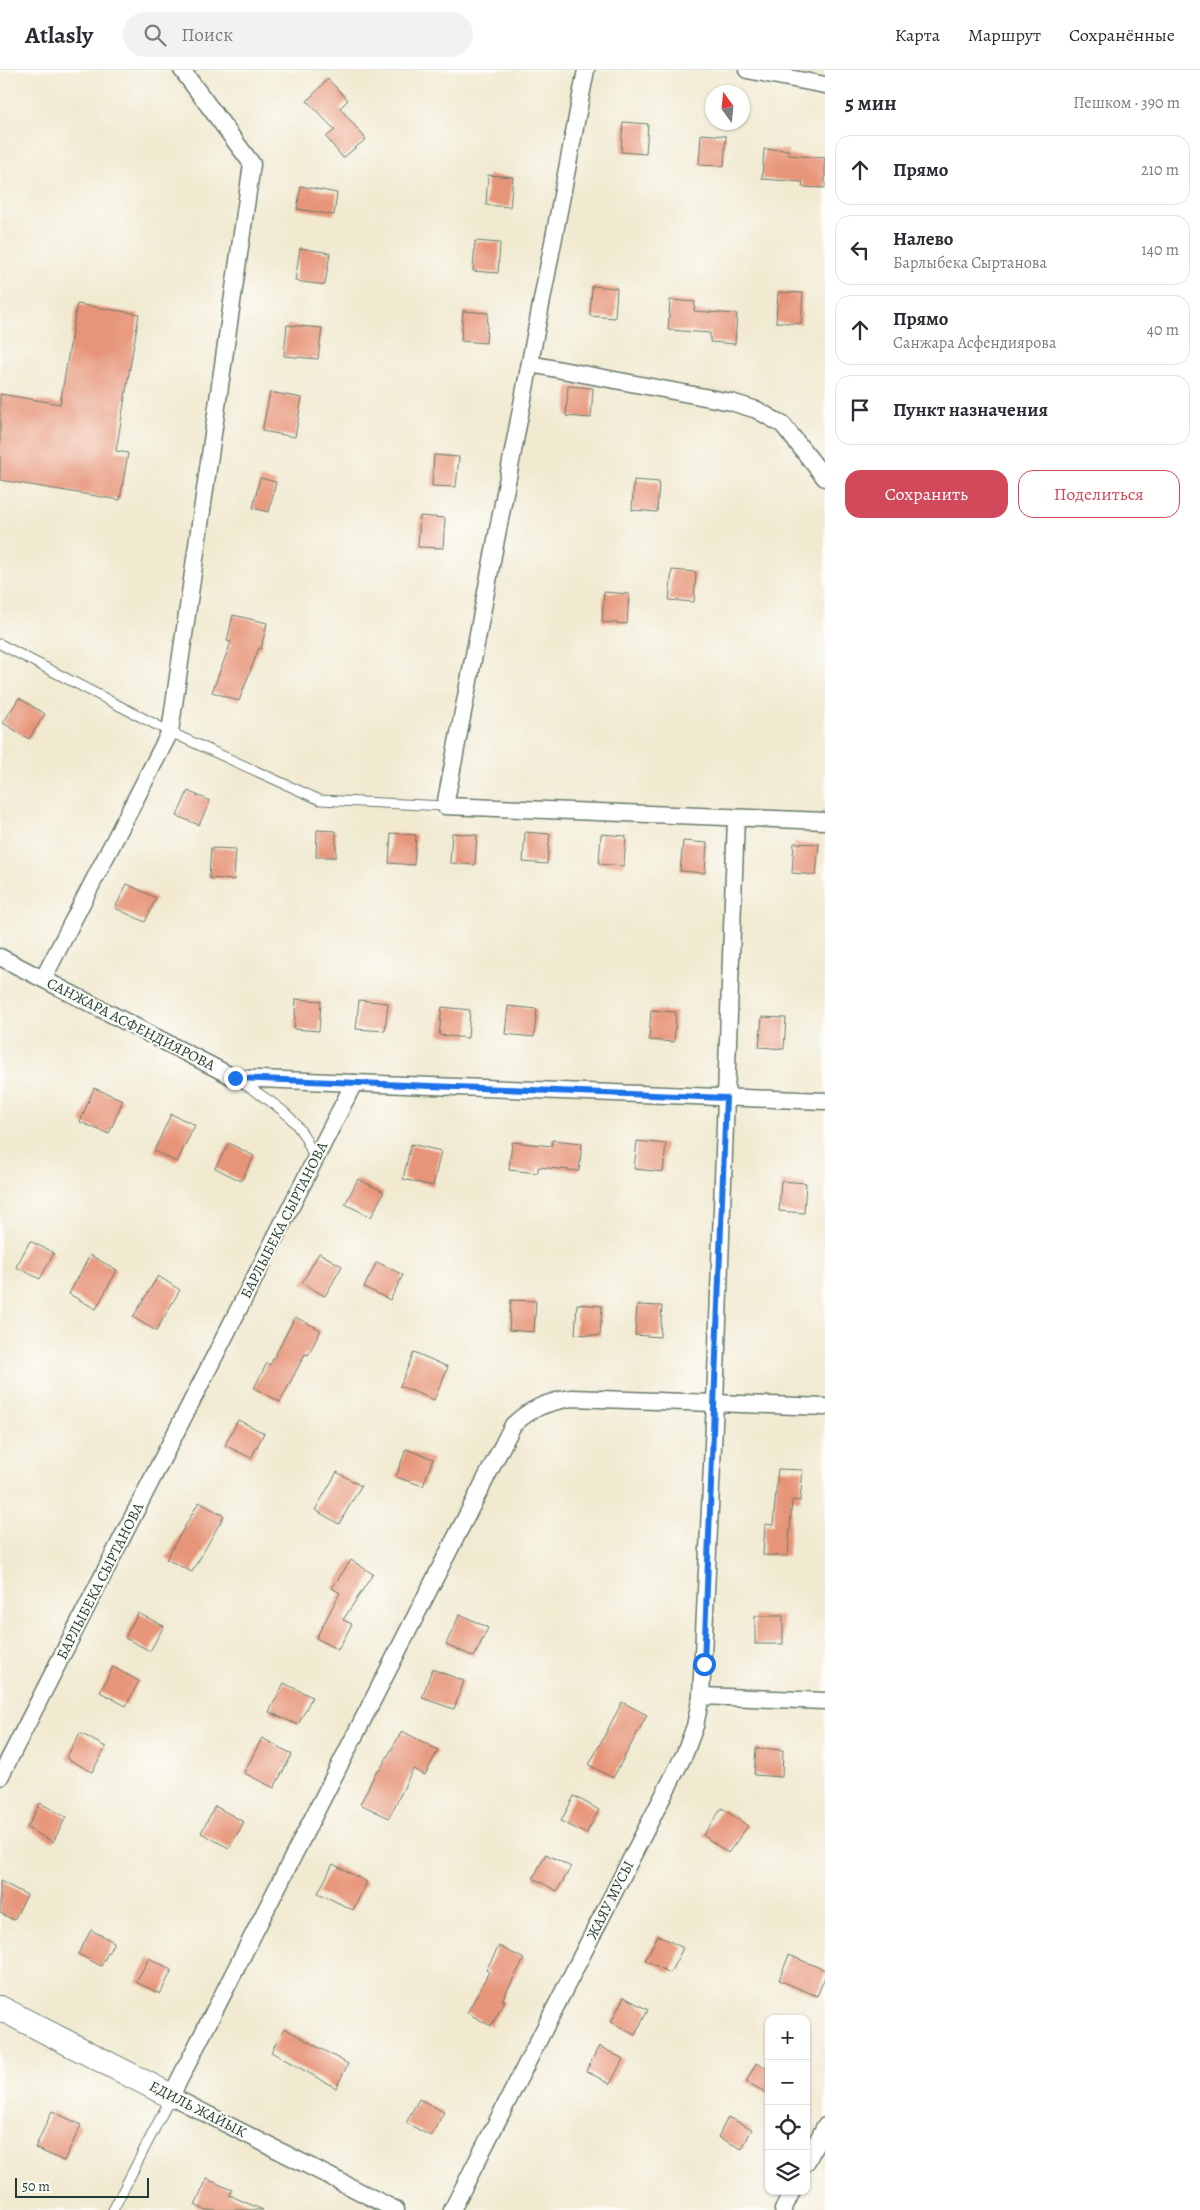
<!DOCTYPE html>
<html lang="ru">
<meta charset="utf-8">
<style>
:root{--surface:#fff;--page:#f2f2f3;--text:#2b2b33;--muted:#7c7c81;--line:#e1e1e2;--accent:#d1495b}
body{margin:0;font-family:Alegreya,serif;background:var(--page);color:var(--text)}
.controls{position:absolute;right:15px;bottom:15px;display:grid;overflow:hidden;border-radius:10px;box-shadow:0 1px 4px #0004}
.controls button{width:45px;height:45px;display:grid;place-items:center;padding:0;border:0;border-bottom:1px solid var(--line);background:var(--surface);color:var(--text);font:25px sans-serif}
.compass{position:absolute;left:705px;top:15px;width:45px;height:45px;border-radius:50%;background:var(--surface);box-shadow:0 1px 4px #0004;rotate:345deg}
.scale{position:absolute;left:15px;bottom:12px;width:134px;box-sizing:border-box;padding-left:5px;border:2px solid #1f3d34;border-top:0;font-size:14px;line-height:18px;white-space:nowrap;color:#1f3d34;-webkit-text-stroke:4px #fdfcf7;paint-order:stroke}
.stop{position:absolute;width:15px;height:15px;margin:-11px;border:4px solid #1a73e8;border-radius:50%;background:#fff}
.stop.end{background:#1a73e8;border-color:#fff;box-shadow:0 1px 5px #0008}
.list{margin:0;padding:0;list-style:none}
h2{display:flex;justify-content:space-between;align-items:center;height:65px;margin:0;padding:0 20px;font-size:21px}
h2 small{font-size:16px;font-weight:400;color:var(--muted)}
.list li{display:grid;grid-template-columns:32px 1fr auto;gap:15px;align-items:center;box-sizing:border-box;height:70px;margin:0 10px 10px;padding:0 10px;border:1px solid var(--line);border-radius:15px}
.list b{display:block;font-size:19px;white-space:nowrap}
.list p{margin:0;font-size:16px;white-space:nowrap;color:var(--muted)}
.list em{font-size:16px;font-style:normal;color:var(--muted)}
.actions{display:flex;gap:10px;padding:15px 20px}
.actions a{flex:1;padding:11px 0;border:1px solid var(--accent);border-radius:15px;text-align:center;font-size:18px;color:var(--accent)}
.actions .main{background:var(--accent);color:#fff}
.icon{flex:none;width:28px;height:28px;fill:none;stroke:currentColor;stroke-width:2;stroke-linecap:round;stroke-linejoin:round}
.map{position:relative;flex:none;width:825px;height:2140px;overflow:hidden}
header{display:flex;align-items:center;gap:30px;box-sizing:border-box;height:70px;padding:0 25px;background:var(--surface);border-bottom:1px solid var(--line)}
header strong{font-size:24px}
nav{display:flex;gap:28px;margin-inline-start:auto;font-size:18px}
.search{width:350px;height:45px;background:var(--page);display:flex;align-items:center;gap:12px;box-sizing:border-box;padding:0 18px;border-radius:28px;color:var(--muted);font-size:19px}
main{display:flex}
aside{flex:1;background:var(--surface)}
.map>svg:first-child{display:block}
.building{fill:#e79579}
.lines{fill:none;stroke-linecap:round;stroke-linejoin:round}
.lane-casing{stroke:#687a6b;stroke-width:11}
.street-casing{stroke:#687a6b;stroke-width:19}
.secondary-casing{stroke:#687a6b;stroke-width:26}
.lane{stroke:#fff;stroke-width:9}
.street{stroke:#fff;stroke-width:16}
.secondary{stroke:#fff;stroke-width:24}
.route{stroke:#1a73e8;stroke-width:6}
.labels{text-anchor:middle;stroke-width:4;stroke-linejoin:round;paint-order:stroke}
.street-label{font-size:15px;fill:#1f3d34;stroke:#fdfcf7}
</style>
<header>
<strong>Atlasly</strong>
<div class="search"><svg class="icon" aria-label="search" viewBox="0 0 24 24"><circle cx="10" cy="10" r="6"/><path d="M15 15l6 6"/></svg>Поиск</div>
<nav><a>Карта</a><a>Маршрут</a><a>Сохранённые</a></nav>
</header>
<main>
<div class="map">
<svg width="825" height="2140" viewBox="0 0 825 2140">
<rect width="100%" height="100%" fill="#fdfcf7"/>
<filter id="ink" filterUnits="userSpaceOnUse"><feTurbulence type="fractalNoise" baseFrequency=".02" numOctaves="2"/><feDisplacementMap in="SourceGraphic" scale="10" xChannelSelector="R" yChannelSelector="G"/><feConvolveMatrix kernelMatrix="1 2 1 2 8 2 1 2 1" color-interpolation-filters="sRGB"/></filter>
<filter id="wash" filterUnits="userSpaceOnUse"><feTurbulence type="fractalNoise" baseFrequency=".0096" numOctaves="4" result="noise"/><feDisplacementMap in="SourceGraphic" scale="20" xChannelSelector="R" yChannelSelector="G"/><feGaussianBlur stdDeviation="1.12" result="paint"/><feColorMatrix in="noise" values="0 0 0 0 0 0 0 0 0 0 0 0 0 0 0 0 0 1.4 0 .05"/><feComposite in="paint" operator="in"/></filter>
<g filter="url(#wash)">
<rect width="100%" height="100%" fill="#f1ead1"/>
<g id="blocks">
<!-- building -->
<g class="building">
<path d="M 328,9 L 348,30 L 340,38 L 366,69 L 343,88 L 326,67 L 335,60 L 307,31 Z"/>
<path d="M 623,52 L 648,54 L 646,84 L 621,82 Z"/>
<path d="M 701,64 L 726,66 L 724,96 L 699,95 Z"/>
<path d="M 764,79 L 789,80 L 789,85 L 825,88 L 825,118 L 802,117 L 803,112 L 762,109 Z"/>
<path d="M 488,105 L 513,107 L 510,137 L 486,135 Z"/>
<path d="M 301,116 L 337,123 L 334,145 L 297,139 Z"/>
<path d="M 475,171 L 500,173 L 498,203 L 473,201 Z"/>
<path d="M 300,178 L 330,183 L 325,215 L 295,211 Z"/>
<path d="M 592,216 L 617,218 L 615,248 L 590,246 Z"/>
<path d="M 778,222 L 803,223 L 801,254 L 776,252 Z"/>
<path d="M 670,230 L 695,232 L 694,241 L 737,244 L 735,274 L 710,272 L 710,263 L 668,260 Z"/>
<path d="M 77,234 L 139,244 L 116,381 L 128,383 L 120,430 L 0,410 L 0,324 L 60,334 Z"/>
<path d="M 463,241 L 488,243 L 486,273 L 461,271 Z"/>
<path d="M 287,255 L 322,258 L 318,289 L 284,286 Z"/>
<path d="M 568,316 L 593,318 L 591,348 L 566,346 Z"/>
<path d="M 270,322 L 302,328 L 295,367 L 262,361 Z"/>
<path d="M 434,385 L 459,387 L 456,417 L 432,416 Z"/>
<path d="M 260,408 L 276,412 L 269,442 L 253,438 Z"/>
<path d="M 634,410 L 659,412 L 657,442 L 632,440 Z"/>
<path d="M 420,446 L 445,448 L 443,478 L 418,477 Z"/>
<path d="M 672,500 L 696,502 L 694,532 L 669,530 Z"/>
<path d="M 604,522 L 629,524 L 627,554 L 602,552 Z"/>
<path d="M 233,545 L 267,553 L 261,579 L 259,578 L 239,631 L 212,622 L 231,572 L 227,571 Z"/>
<path d="M 19,628 L 45,644 L 29,669 L 3,653 Z"/>
<path d="M 188,721 L 210,731 L 199,755 L 177,746 Z"/>
<path d="M 317,760 L 336,761 L 336,787 L 316,787 Z"/>
<path d="M 525,762 L 550,764 L 547,794 L 523,792 Z"/>
<path d="M 391,763 L 416,765 L 414,795 L 389,793 Z"/>
<path d="M 452,763 L 477,765 L 475,795 L 450,793 Z"/>
<path d="M 601,764 L 626,766 L 624,796 L 599,794 Z"/>
<path d="M 683,771 L 707,773 L 705,803 L 680,801 Z"/>
<path d="M 794,773 L 819,774 L 816,805 L 792,803 Z"/>
<path d="M 211,778 L 236,779 L 234,810 L 209,808 Z"/>
<path d="M 127,814 L 156,828 L 145,852 L 115,838 Z"/>
<path d="M 296,929 L 321,931 L 319,961 L 294,959 Z"/>
<path d="M 359,930 L 388,933 L 385,961 L 356,959 Z"/>
<path d="M 508,936 L 537,939 L 534,967 L 505,964 Z"/>
<path d="M 442,937 L 470,940 L 468,968 L 439,965 Z"/>
<path d="M 651,940 L 676,942 L 674,972 L 649,970 Z"/>
<path d="M 762,947 L 786,948 L 784,979 L 759,977 Z"/>
<path d="M 94,1018 L 123,1030 L 109,1064 L 80,1052 Z"/>
<path d="M 171,1044 L 195,1055 L 177,1092 L 154,1081 Z"/>
<path d="M 552,1070 L 582,1073 L 579,1101 L 538,1097 L 538,1103 L 509,1100 L 512,1072 L 552,1076 Z"/>
<path d="M 637,1071 L 666,1074 L 663,1102 L 634,1099 Z"/>
<path d="M 229,1073 L 254,1086 L 241,1111 L 215,1098 Z"/>
<path d="M 411,1074 L 441,1081 L 433,1116 L 403,1109 Z"/>
<path d="M 358,1109 L 384,1122 L 371,1147 L 345,1134 Z"/>
<path d="M 781,1111 L 806,1113 L 804,1143 L 779,1141 Z"/>
<path d="M 30,1171 L 54,1183 L 40,1209 L 16,1197 Z"/>
<path d="M 319,1183 L 342,1196 L 325,1226 L 302,1213 Z"/>
<path d="M 90,1185 L 117,1200 L 96,1239 L 69,1224 Z"/>
<path d="M 377,1192 L 403,1205 L 390,1230 L 364,1217 Z"/>
<path d="M 158,1206 L 180,1220 L 156,1261 L 133,1247 Z"/>
<path d="M 511,1230 L 536,1231 L 534,1262 L 509,1260 Z"/>
<path d="M 577,1234 L 602,1236 L 600,1266 L 575,1264 Z"/>
<path d="M 637,1235 L 662,1236 L 660,1267 L 635,1265 Z"/>
<path d="M 295,1247 L 321,1260 L 308,1285 L 305,1284 L 280,1332 L 254,1318 L 267,1293 L 270,1295 Z"/>
<path d="M 414,1282 L 448,1297 L 434,1330 L 400,1316 Z"/>
<path d="M 238,1350 L 264,1363 L 251,1388 L 225,1375 Z"/>
<path d="M 406,1379 L 433,1389 L 423,1416 L 396,1407 Z"/>
<path d="M 778,1399 L 803,1400 L 800,1431 L 792,1430 L 788,1486 L 763,1485 L 765,1454 L 773,1455 Z"/>
<path d="M 337,1402 L 361,1416 L 339,1454 L 315,1440 Z"/>
<path d="M 199,1432 L 224,1446 L 192,1502 L 166,1489 Z"/>
<path d="M 351,1490 L 373,1504 L 343,1550 L 352,1554 L 338,1580 L 316,1568 L 340,1523 L 332,1518 Z"/>
<path d="M 138,1543 L 164,1556 L 150,1581 L 125,1568 Z"/>
<path d="M 460,1544 L 488,1558 L 474,1587 L 446,1574 Z"/>
<rect x="755" y="1546" width="28" height="28"/>
<path d="M 113,1597 L 139,1611 L 126,1636 L 100,1622 Z"/>
<path d="M 432,1599 L 464,1611 L 454,1639 L 422,1628 Z"/>
<path d="M 284,1613 L 312,1627 L 298,1655 L 269,1642 Z"/>
<path d="M 622,1632 L 647,1645 L 613,1708 L 589,1695 Z"/>
<path d="M 402,1661 L 438,1680 L 425,1705 L 413,1699 L 389,1748 L 360,1734 L 377,1700 L 379,1701 Z"/>
<path d="M 80,1663 L 106,1677 L 92,1702 L 66,1688 Z"/>
<path d="M 262,1668 L 292,1684 L 274,1718 L 244,1703 Z"/>
<path d="M 756,1678 L 783,1680 L 782,1707 L 754,1705 Z"/>
<path d="M 574,1726 L 599,1740 L 586,1764 L 561,1751 Z"/>
<path d="M 40,1733 L 66,1747 L 53,1772 L 27,1758 Z"/>
<path d="M 215,1736 L 244,1752 L 229,1778 L 201,1763 Z"/>
<path d="M 722,1738 L 748,1756 L 728,1783 L 703,1765 Z"/>
<path d="M 546,1784 L 571,1797 L 557,1821 L 533,1808 Z"/>
<path d="M 333,1794 L 367,1812 L 353,1840 L 318,1823 Z"/>
<path d="M 0,1811 L 27,1825 L 14,1850 L 0,1843 Z"/>
<path d="M 91,1860 L 114,1872 L 101,1896 L 78,1884 Z"/>
<path d="M 658,1865 L 683,1878 L 670,1903 L 645,1890 Z"/>
<path d="M 499,1876 L 524,1889 L 502,1930 L 505,1931 L 491,1956 L 467,1943 L 489,1902 L 486,1900 Z"/>
<path d="M 789,1885 L 825,1900 L 825,1907 L 817,1926 L 779,1910 Z"/>
<path d="M 149,1888 L 172,1900 L 160,1924 L 136,1912 Z"/>
<path d="M 624,1927 L 648,1940 L 635,1965 L 611,1952 Z"/>
<path d="M 284,1958 L 348,1994 L 336,2018 L 271,1982 Z"/>
<path d="M 599,1976 L 623,1989 L 610,2014 L 586,2001 Z"/>
<path d="M 756,1993 L 769,1999 L 769,2024 L 746,2012 Z"/>
<path d="M 419,2029 L 444,2042 L 431,2066 L 406,2053 Z"/>
<path d="M 52,2041 L 81,2055 L 64,2091 L 35,2078 Z"/>
<path d="M 728,2047 L 752,2059 L 742,2079 L 718,2067 Z"/>
<path d="M 207,2109 L 232,2120 L 229,2125 L 263,2140 L 205,2140 L 195,2135 Z"/>
</g>
</g>
</g>
<g filter="url(#ink)">
<use href="#blocks" fill-opacity="0" stroke="#687a6b" stroke-width="1"/>
<g class="lines">
<!-- lane casing -->
<g class="lane-casing">
<g id="lane">
<path d="M 0,574 L 170,662 L 320,730 L 445,736"/>
<path d="M 239,1011 C 274,1033 302,1048 314,1089"/>
<path d="M 113,2140 L 171,2027"/>
</g>
</g>
<!-- street casing -->
<g class="street-casing">
<g id="street">
<path d="M 586,0 L 445,736 L 825,751"/>
<path d="M 747,0 L 825,15"/>
<path d="M 530,294 L 731,332 L 757,340 L 783,355 L 825,408"/>
<path d="M 0,887 L 235,1008 L 354,1013"/>
<path d="M 43,909 L 170,662 L 252,94 L 182,0"/>
<path d="M 701,1626 L 715,1333 L 736,748"/>
<path d="M 0,1707 L 354,1013 L 825,1031"/>
<path d="M 806,2093 L 825,2056"/>
<path d="M 396,2140 L 171,2026 L 513,1355 C 531,1338 547,1332 572,1328 L 825,1337"/>
<path d="M 452,2140 L 685,1683 L 695,1656 L 701,1626 L 825,1631"/>
<path d="M 783,2140 L 792,2121"/>
</g>
</g>
<!-- secondary casing -->
<g class="secondary-casing">
<path id="secondary" d="M 0,1938 L 171,2026"/>
</g>
<!-- lane -->
<use href="#lane" class="lane"/>
<!-- street -->
<use href="#street" class="street"/>
<!-- secondary -->
<use href="#secondary" class="secondary"/>
</g>
</g>
<g class="lines" filter="url(#ink)">
<!-- route -->
<path class="route" d="M 235,1008 L 726,1028 L 704,1594"/>
</g>
<g class="labels">
<!-- street labels -->
<g class="street-label">
<text transform="translate(131 954) rotate(27)" y="5">САНЖАРА АСФЕНДИЯРОВА</text>
<text transform="translate(284 1150) rotate(-63)" y="5">БАРЛЫБЕКА СЫРТАНОВА</text>
<text transform="translate(100 1511) rotate(-63)" y="5">БАРЛЫБЕКА СЫРТАНОВА</text>
<text transform="translate(610 1830) rotate(-63)" y="5">ЖАЯУ МУСЫ</text>
<text transform="translate(198 2039) rotate(27)" y="5">ЕДИЛЬ ЖАЙЫК</text>
</g>
</g>
</svg>
<div class="controls">
<button>+</button>
<button>−</button>
<button><svg class="icon" aria-label="locate" viewBox="0 0 24 24"><circle cx="12" cy="12" r="6"/><path d="M12 2v4M12 18v4M2 12h4M18 12h4"/></svg></button>
<button><svg class="icon" aria-label="layers" viewBox="0 0 24 24"><path d="M12 4l9 5-9 5-9-5zM3 14l9 5 9-5"/></svg></button>
</div>
<svg class="compass" viewBox="-18 -18 36 36"><path d="M0-13l5 13h-10z" fill="#e53935"/><path d="M0 13l5-13h-10z" fill="#7c7c81"/></svg>
<div class="scale">50 m</div>
<div class="stop" style="left:704px;top:1594px"></div>
<div class="stop end" style="left:235px;top:1008px"></div>
</div>
<aside>
<h2>5 мин<small>Пешком · 390 m</small></h2>
<ul class="list">
<li><svg class="icon" aria-label="ahead" viewBox="0 0 24 24"><path d="M12 20V5M6 11l6-6 6 6"/></svg><div><b>Прямо</b></div><em>210 m</em></li>
<li><svg class="icon" aria-label="left" viewBox="0 0 24 24"><path d="M17 20v-9H6M10 6l-5 5 5 5"/></svg><div><b>Налево</b><p>Барлыбека Сыртанова</p></div><em>140 m</em></li>
<li><svg class="icon" aria-label="ahead" viewBox="0 0 24 24"><path d="M12 20V5M6 11l6-6 6 6"/></svg><div><b>Прямо</b><p>Санжара Асфендиярова</p></div><em>40 m</em></li>
<li><svg class="icon" aria-label="arrive" viewBox="0 0 24 24"><path d="M6 21V4h12l-3 4 3 4H6"/></svg><div><b>Пункт назначения</b></div></li>
</ul>
<div class="actions"><a class="main">Сохранить</a><a>Поделиться</a></div>
</aside>
</main>
